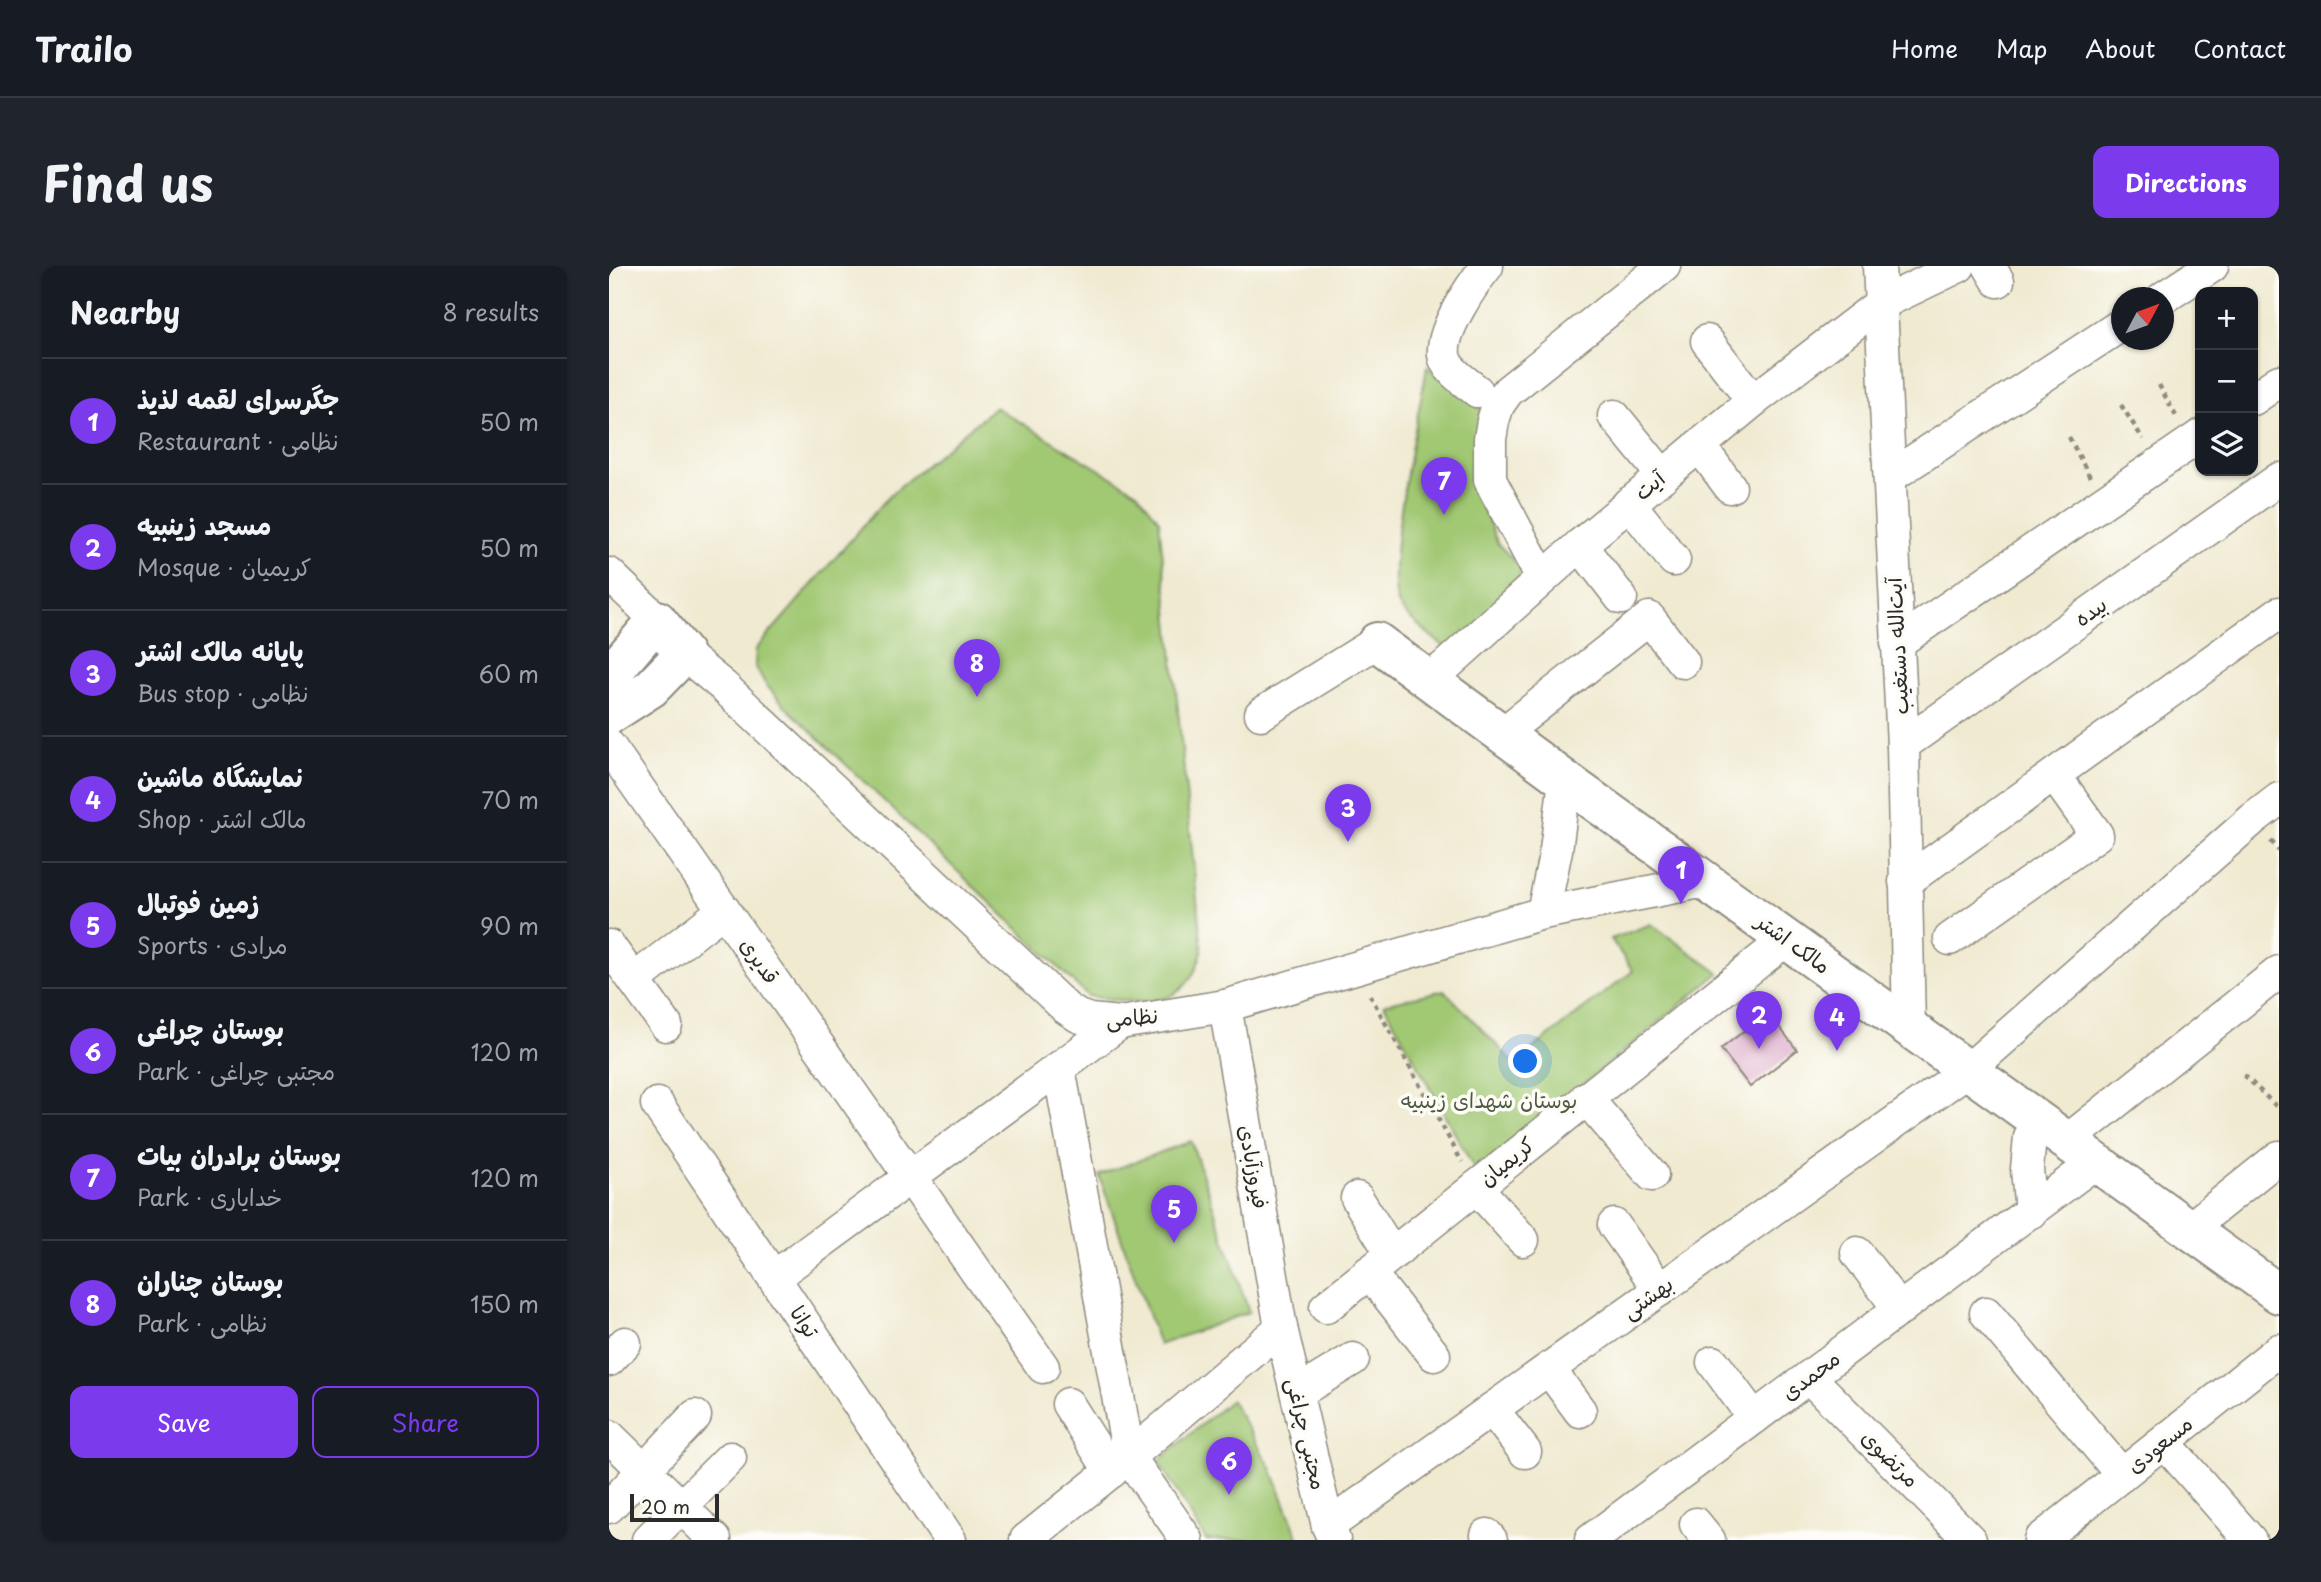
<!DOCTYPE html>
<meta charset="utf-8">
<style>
:root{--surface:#171b24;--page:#20242c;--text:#f1f3f6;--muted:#9ea1a6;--line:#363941;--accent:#7c3aed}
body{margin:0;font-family:"Playpen Sans","Playpen Sans Arabic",sans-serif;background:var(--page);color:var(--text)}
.controls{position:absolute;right:21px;top:21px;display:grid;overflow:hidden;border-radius:14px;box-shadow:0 2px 5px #0004}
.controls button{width:63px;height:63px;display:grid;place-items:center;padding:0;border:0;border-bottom:2px solid var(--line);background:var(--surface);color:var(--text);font:35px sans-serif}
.compass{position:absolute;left:1502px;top:21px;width:63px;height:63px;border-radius:50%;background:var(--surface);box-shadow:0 2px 5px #0004;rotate:49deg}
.scale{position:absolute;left:21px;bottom:18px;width:89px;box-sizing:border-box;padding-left:7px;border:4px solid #2b2b2b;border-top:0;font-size:19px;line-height:24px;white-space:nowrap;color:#2b2b2b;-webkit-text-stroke:5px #fdfcf7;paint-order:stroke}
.you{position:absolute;left:917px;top:796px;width:24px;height:24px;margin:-18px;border:5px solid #fff;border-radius:50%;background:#1a73e8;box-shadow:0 0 0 10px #1a73e833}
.badge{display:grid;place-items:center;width:46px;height:46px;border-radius:50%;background:var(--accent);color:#fff;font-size:23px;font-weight:700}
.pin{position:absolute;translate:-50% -58px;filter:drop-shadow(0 2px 4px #0008)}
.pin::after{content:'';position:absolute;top:37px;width:24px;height:21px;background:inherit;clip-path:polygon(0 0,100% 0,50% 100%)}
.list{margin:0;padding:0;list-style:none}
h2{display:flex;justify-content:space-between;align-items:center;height:91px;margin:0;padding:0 28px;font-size:30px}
h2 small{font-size:23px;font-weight:400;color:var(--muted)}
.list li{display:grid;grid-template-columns:46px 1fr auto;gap:21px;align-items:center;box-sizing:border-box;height:126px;padding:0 28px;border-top:2px solid var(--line)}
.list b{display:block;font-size:26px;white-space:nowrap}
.list p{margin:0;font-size:23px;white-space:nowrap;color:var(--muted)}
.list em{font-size:23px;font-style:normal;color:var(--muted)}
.actions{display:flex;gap:14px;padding:21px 28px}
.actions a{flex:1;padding:16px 0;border:2px solid var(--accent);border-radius:14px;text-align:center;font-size:24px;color:var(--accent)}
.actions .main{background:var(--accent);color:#fff}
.icon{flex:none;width:38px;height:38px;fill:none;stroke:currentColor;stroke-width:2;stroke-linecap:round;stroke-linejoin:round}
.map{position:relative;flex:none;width:1670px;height:1274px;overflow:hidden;border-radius:14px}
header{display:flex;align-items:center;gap:42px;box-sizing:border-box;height:98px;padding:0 35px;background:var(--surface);border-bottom:2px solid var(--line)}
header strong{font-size:33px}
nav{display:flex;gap:38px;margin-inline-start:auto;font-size:24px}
.intro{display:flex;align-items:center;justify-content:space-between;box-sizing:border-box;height:168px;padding:0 42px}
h1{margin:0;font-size:49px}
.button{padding:18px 32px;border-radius:14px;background:var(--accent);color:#fff;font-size:24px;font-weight:700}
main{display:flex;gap:42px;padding:0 42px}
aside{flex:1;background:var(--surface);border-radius:14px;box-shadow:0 2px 5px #0004}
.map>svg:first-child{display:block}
.green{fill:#a1c873;stroke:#667a4f;stroke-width:2}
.building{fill:#d494c0}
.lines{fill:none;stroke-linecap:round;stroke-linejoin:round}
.minor-casing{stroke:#8e8a7e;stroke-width:35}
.major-casing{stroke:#8e8a7e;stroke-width:42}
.path{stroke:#8e8a7e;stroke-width:4.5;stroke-dasharray:5 5;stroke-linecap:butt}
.minor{stroke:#fff;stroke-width:32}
.major{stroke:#fff;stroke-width:38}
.labels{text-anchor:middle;stroke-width:7;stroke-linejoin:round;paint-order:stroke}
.street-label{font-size:21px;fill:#2b2b2b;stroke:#fdfcf7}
.park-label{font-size:21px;fill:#4e5a41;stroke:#fdfcf7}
</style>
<header>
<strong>Trailo</strong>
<nav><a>Home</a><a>Map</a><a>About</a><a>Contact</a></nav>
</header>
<div class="intro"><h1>Find us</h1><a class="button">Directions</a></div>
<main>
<aside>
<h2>Nearby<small>8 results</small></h2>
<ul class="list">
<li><span class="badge">1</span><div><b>جگرسرای لقمه لذیذ</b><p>Restaurant · نظامی</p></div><em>50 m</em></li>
<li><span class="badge">2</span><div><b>مسجد زینبیه</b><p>Mosque · کریمیان</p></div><em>50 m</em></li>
<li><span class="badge">3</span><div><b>پایانه مالک اشتر</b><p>Bus stop · نظامی</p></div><em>60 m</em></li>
<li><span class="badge">4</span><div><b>نمایشگاه ماشین</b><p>Shop · مالک اشتر</p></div><em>70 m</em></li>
<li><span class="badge">5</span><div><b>زمین فوتبال</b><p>Sports · مرادی</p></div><em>90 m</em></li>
<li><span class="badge">6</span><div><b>بوستان چراغی</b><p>Park · مجتبی چراغی</p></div><em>120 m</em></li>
<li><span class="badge">7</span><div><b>بوستان برادران بیات</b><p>Park · خدایاری</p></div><em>120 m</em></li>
<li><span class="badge">8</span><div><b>بوستان چناران</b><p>Park · نظامی</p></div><em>150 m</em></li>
</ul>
<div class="actions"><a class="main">Save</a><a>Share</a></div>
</aside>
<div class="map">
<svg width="1670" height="1274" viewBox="0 0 1670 1274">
<rect width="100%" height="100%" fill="#fdfcf7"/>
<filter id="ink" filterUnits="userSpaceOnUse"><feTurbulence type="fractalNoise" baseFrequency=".0143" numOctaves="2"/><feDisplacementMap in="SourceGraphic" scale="14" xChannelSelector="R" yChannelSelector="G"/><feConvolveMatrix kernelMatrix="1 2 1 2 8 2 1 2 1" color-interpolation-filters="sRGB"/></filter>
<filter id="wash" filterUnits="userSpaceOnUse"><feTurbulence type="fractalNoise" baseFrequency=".00686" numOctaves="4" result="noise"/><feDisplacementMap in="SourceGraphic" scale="28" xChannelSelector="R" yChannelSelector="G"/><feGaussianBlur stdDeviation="1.57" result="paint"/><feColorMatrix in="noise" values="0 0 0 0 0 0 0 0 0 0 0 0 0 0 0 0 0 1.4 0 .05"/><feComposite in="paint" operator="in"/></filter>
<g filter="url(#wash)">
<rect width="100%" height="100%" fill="#f0ead1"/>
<!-- green -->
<g class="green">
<path d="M 818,101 L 874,145 L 865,221 L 889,278 L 912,302 C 906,334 863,362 839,384 C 825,372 801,355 791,341 C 772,314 811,141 818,101 Z"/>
<path d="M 386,141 L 528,226 L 550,254 L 593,684 C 579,748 530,737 479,730 L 179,443 L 157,419 L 146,400 L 147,383 L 281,229 Z"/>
<path d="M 1042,658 L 1110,707 L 867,906 L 775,738 L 835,724 L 905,797 L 1024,705 L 1002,673 Z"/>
<path d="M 582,875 L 640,1046 L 550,1079 L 490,909 Z"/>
<path d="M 622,1134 L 662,1202 L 690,1274 L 597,1274 L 549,1195 Z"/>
</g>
<g id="blocks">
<!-- building -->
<path class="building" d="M 1159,746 L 1188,784 L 1141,821 L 1112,783 Z"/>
</g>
</g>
<g filter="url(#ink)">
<use href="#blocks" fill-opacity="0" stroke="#8e8a7e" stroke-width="2"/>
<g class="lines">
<!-- minor casing -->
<g class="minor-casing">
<g id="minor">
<path d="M 1270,0 L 1294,479 L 1300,761"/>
<path d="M 1380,0 L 1389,15"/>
<path d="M 1554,32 L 1603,0"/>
<path d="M 1098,75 L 1144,135"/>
<path d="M 868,125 C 857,116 837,104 835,89 C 832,64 863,19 878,0"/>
<path d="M 1644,133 L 1670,115"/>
<path d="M 1005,150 L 1054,210"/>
<path d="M 1090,179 L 1121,221"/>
<path d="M 1282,210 L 1512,59"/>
<path d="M 1020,237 L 1065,294"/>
<path d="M 971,279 L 1012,332"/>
<path d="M 0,308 L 48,354"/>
<path d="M 933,312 L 881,214 L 881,173 L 884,155 L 889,139 L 899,125 L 1055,0"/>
<path d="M 1288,377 L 1591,170"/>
<path d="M 75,388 L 114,420 L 457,742 L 469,750 L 481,754 L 511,757 L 616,740 L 934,647 L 1096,615"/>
<path d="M 821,414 L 971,279 L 1144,135 L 1271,38 L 1350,0"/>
<path d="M 652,448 L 768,376"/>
<path d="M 893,468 L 1040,352 L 1074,396"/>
<path d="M 1294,479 L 1670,213"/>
<path d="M 0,480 L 434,1101"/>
<path d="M 1296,616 L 1670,347"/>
<path d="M 934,647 L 947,584 L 956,514"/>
<path d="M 1341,673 L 1488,569 L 1446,510"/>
<path d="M 0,680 L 57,759"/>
<path d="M 25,714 L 115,644"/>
<path d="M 616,740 L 672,1062 L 719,1260 L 725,1274"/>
<path d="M 450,802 L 520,1191 L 578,1274"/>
<path d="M 977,832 L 1043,909"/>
<path d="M 48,838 L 341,1274"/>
<path d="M 1421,871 L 1418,903 L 1422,946"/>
<path d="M 1458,875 L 1670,706"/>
<path d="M 867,921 L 914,974"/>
<path d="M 748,932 L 783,988"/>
<path d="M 1005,959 L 1051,1024"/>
<path d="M 1580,963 L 1670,891"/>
<path d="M 1248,987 L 1291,1044"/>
<path d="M 760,1006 L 825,1089"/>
<path d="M 165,1011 L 511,757"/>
<path d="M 717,1041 L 1178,673"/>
<path d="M 1377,1047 L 1513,1209"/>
<path d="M 0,1094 L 16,1077"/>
<path d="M 1104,1096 L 1145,1152"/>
<path d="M 940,1103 L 971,1145"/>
<path d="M 1200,1111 L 1361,1274"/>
<path d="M 688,1127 L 744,1093"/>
<path d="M 459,1138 L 502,1206"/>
<path d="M 883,1143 L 916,1186"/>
<path d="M 0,1170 L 106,1274"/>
<path d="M 1555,1176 L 1641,1274"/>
<path d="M 0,1241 L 86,1150"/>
<path d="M 1087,1258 L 1100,1274"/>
<path d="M 719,1260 L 1359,804 L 1644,553 L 1670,533"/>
<path d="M 878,1269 L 882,1274"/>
<path d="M 39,1274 L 121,1192"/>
<path d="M 417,1274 L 520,1191 L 672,1062"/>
<path d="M 982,1274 L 1487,896"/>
<path d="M 1431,1274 L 1670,1084"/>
</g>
</g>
<!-- major casing -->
<g class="major-casing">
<g id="major">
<path d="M 768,376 L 956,514 L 1670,1028"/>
<path d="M 0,410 L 48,354 L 75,388 L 42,422 L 0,449"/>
</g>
</g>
<!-- path -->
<g class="path">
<path d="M 1550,119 L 1568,152"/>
<path d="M 1512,139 L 1534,173"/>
<path d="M 1460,171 L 1481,211"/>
<path d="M 1662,575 L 1670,585"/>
<path d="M 761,729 L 853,896"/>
<path d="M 1635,809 L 1670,843"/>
</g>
<!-- minor -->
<use href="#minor" class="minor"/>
<!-- major -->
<use href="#major" class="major"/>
</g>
</g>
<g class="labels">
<!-- street labels -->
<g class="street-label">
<text transform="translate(1041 220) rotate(-40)" y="7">آیت</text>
<text transform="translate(1482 346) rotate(-35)" y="7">بیده</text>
<text transform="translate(1289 380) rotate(-93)" y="7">آیت‌الله دستغیب</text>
<text transform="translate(1184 678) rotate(36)" y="7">مالک اشتر</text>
<text transform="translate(150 695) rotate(55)" y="7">قدیری</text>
<text transform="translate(523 752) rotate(-4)" y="7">نظامی</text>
<text transform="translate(898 896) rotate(-39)" y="7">کریمیان</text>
<text transform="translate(644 901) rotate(80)" y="7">فیروزآبادی</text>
<text transform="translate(1039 1032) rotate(-35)" y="7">بهشتی</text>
<text transform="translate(195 1056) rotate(56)" y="7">توانا</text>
<text transform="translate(1202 1110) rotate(-37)" y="7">محمدی</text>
<text transform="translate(697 1168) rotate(77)" y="7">مجتبی چراغی</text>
<text transform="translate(1551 1179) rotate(-39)" y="7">مسعودی</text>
<text transform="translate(1281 1193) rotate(45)" y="7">مرتضوی</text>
</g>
<!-- park labels -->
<g class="park-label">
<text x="880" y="842">بوستان شهدای زینبیه</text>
</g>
</g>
</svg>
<div class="controls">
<button>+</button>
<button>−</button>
<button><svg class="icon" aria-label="layers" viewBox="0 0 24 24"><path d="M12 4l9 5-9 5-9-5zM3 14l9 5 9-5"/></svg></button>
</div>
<svg class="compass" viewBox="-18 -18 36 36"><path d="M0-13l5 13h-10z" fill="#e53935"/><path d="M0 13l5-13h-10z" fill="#9ea1a6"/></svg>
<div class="scale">20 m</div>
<div class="you"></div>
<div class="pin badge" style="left:1072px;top:638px">1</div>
<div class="pin badge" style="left:1150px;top:783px">2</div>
<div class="pin badge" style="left:739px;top:576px">3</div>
<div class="pin badge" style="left:1228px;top:785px">4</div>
<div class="pin badge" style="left:565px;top:977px">5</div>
<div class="pin badge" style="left:620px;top:1229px">6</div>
<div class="pin badge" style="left:835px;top:249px">7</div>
<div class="pin badge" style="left:368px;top:431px">8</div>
</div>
</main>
